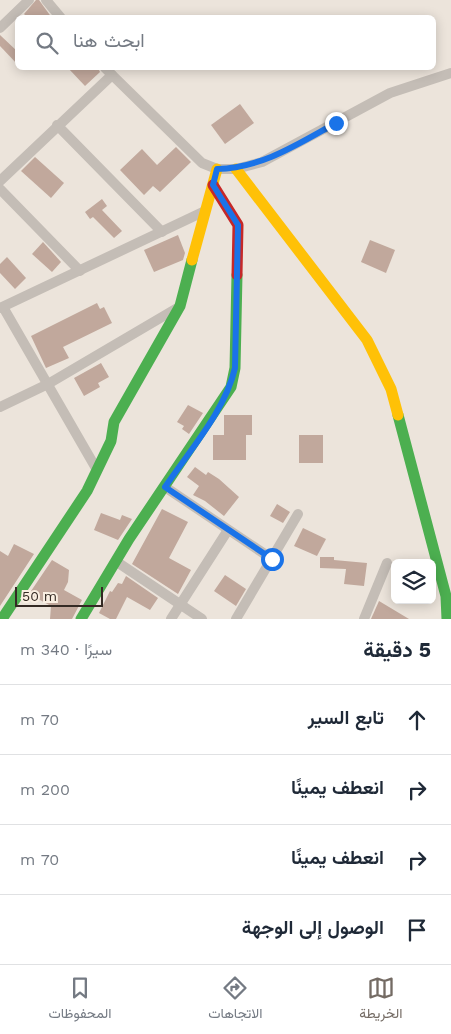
<!DOCTYPE html>
<html lang="ar">
<meta charset="utf-8">
<style>
:root{--surface:#fff;--page:#f2f2f3;--text:#1f2937;--muted:#747a83;--line:#e0e1e3;--accent:#746b64}
body{margin:0;font-family:"Work Sans",Vazirmatn,sans-serif;background:var(--page);color:var(--text);direction:rtl}
.controls{position:absolute;right:15px;bottom:15px;display:grid;overflow:hidden;border-radius:8px;box-shadow:0 2px 12px #0003}
.controls button{width:45px;height:45px;display:grid;place-items:center;padding:0;border:0;border-bottom:1px solid var(--line);background:var(--surface);color:var(--text);font:25px sans-serif}
.scale{position:absolute;left:15px;bottom:12px;width:88px;box-sizing:border-box;padding-left:5px;border:2px solid #342a24;border-top:0;font-size:14px;line-height:18px;white-space:nowrap;color:#342a24;-webkit-text-stroke:4px #faefe2;paint-order:stroke}
.stop{position:absolute;width:15px;height:15px;margin:-11px;border:4px solid #1a73e8;border-radius:50%;background:#fff}
.stop.end{background:#1a73e8;border-color:#fff;box-shadow:0 1px 5px #0008}
.list{margin:0;padding:0;list-style:none}
h2{display:flex;justify-content:space-between;align-items:center;height:65px;margin:0;padding:0 20px;font-size:21px}
h2 small{font-size:16px;font-weight:400;color:var(--muted)}
.list li{display:grid;grid-template-columns:32px 1fr auto;gap:15px;align-items:center;box-sizing:border-box;height:70px;padding:0 20px;border-top:1px solid var(--line)}
.list b{display:block;font-size:19px;white-space:nowrap}
.list em{font-size:16px;font-style:normal;color:var(--muted)}
.icon{flex:none;width:28px;height:28px;fill:none;stroke:currentColor;stroke-width:2;stroke-linecap:round;stroke-linejoin:round}
.map{position:relative;flex:none;width:451px;height:619px;overflow:hidden;direction:ltr}
.search{position:absolute;background:var(--surface);box-shadow:0 2px 12px #0003;left:15px;right:15px;top:15px;height:55px;display:flex;align-items:center;gap:12px;box-sizing:border-box;padding:0 18px;border-radius:8px;color:var(--muted);font-size:19px}
.sheet{height:345px;background:var(--surface)}
nav{display:flex;justify-content:space-around;align-items:center;box-sizing:border-box;height:70px;border-top:1px solid var(--line);background:var(--surface);font-size:14px;color:var(--muted)}
nav a{display:grid;justify-items:center;gap:2px}
nav .on{color:var(--accent)}
.map>svg:first-child{display:block}
.building{fill:#c1a89c}
.lines{fill:none;stroke-linecap:round;stroke-linejoin:round}
.street{stroke:#c4bdb6;stroke-width:10}
.fast{stroke:#4caf50;stroke-width:11}
.slow{stroke:#ffc107;stroke-width:11}
.jam{stroke:#c62828;stroke-width:11}
.route{stroke:#1a73e8;stroke-width:6}
</style>
<div class="map">
<svg width="451" height="619" viewBox="0 0 451 619">
<rect width="100%" height="100%" fill="#ece4db"/>
<!-- building -->
<g class="building">
<path d="M 36,0 L 39,0 L 52,18 L 28,18 L 24,14 Z"/>
<path d="M 0,35 L 18,52 L 18,65 L 0,46 Z"/>
<path d="M 68,68 L 98,68 L 100,72 L 85,86 Z"/>
<path d="M 240,104 L 254,123 L 225,144 L 211,125 Z"/>
<path d="M 176,147 L 191,162 L 160,192 L 153,186 L 144,195 L 120,170 L 142,149 L 157,165 Z"/>
<path d="M 35,157 L 64,183 L 51,198 L 21,171 Z"/>
<path d="M 102,199 L 107,206 L 102,210 L 122,231 L 114,238 L 93,217 L 90,219 L 85,212 Z"/>
<path d="M 178,235 L 185,253 L 183,260 L 154,272 L 144,250 Z"/>
<path d="M 370,240 L 395,250 L 386,273 L 361,262 Z"/>
<path d="M 43,242 L 61,262 L 52,272 L 32,254 Z"/>
<path d="M 7,257 L 26,278 L 15,289 L 0,273 L 0,264 Z"/>
<path d="M 97,303 L 100,309 L 104,307 L 112,323 L 63,347 L 69,358 L 46,368 L 31,336 Z"/>
<path d="M 101,363 L 109,377 L 98,383 L 100,387 L 84,396 L 74,378 Z"/>
<path d="M 188,405 L 203,413 L 189,434 L 182,429 L 184,426 L 177,422 Z"/>
<path d="M 224,415 L 252,415 L 252,435 L 246,435 L 246,460 L 213,460 L 213,435 L 224,435 Z"/>
<rect x="299" y="435" width="24" height="28"/>
<path d="M 195,467 L 206,475 L 208,472 L 219,479 L 239,497 L 224,516 L 205,501 L 193,495 L 199,486 L 187,477 Z"/>
<path d="M 277,504 L 290,512 L 283,523 L 270,516 Z"/>
<path d="M 162,509 L 188,522 L 169,558 L 191,570 L 178,594 L 132,564 Z"/>
<path d="M 101,513 L 120,520 L 122,515 L 132,519 L 118,540 L 94,530 Z"/>
<path d="M 303,528 L 326,539 L 317,556 L 294,546 Z"/>
<path d="M 14,544 L 34,554 L 0,606 L 0,551 L 8,556 Z"/>
<path d="M 320,557 L 334,557 L 334,560 L 367,563 L 364,586 L 344,584 L 346,569 L 320,568 Z"/>
<path d="M 52,560 L 69,570 L 68,582 L 64,590 L 82,600 L 72,619 L 50,619 L 51,606 L 29,594 Z"/>
<path d="M 225,575 L 246,589 L 236,606 L 214,591 Z"/>
<path d="M 126,576 L 158,598 L 150,610 L 127,597 L 116,619 L 110,619 L 99,613 L 110,591 L 112,592 L 118,583 L 122,584 Z"/>
<path d="M 379,601 L 409,619 L 371,619 Z"/>
</g>
<g class="lines">
<!-- street -->
<g class="street">
<path d="M 46,0 L 61,18"/>
<path d="M 0,28 L 29,0"/>
<path d="M 105,68 L 202,163 L 217,169 L 236,169 L 262,162 L 390,93 L 451,73"/>
<path d="M 57,125 L 162,232"/>
<path d="M 0,181 L 112,75"/>
<path d="M 0,189 L 80,271"/>
<path d="M 3,307 L 97,470"/>
<path d="M 0,308 L 205,211"/>
<path d="M 0,407 L 48,384 L 179,307"/>
<path d="M 165,487 L 272,559"/>
<path d="M 117,562 L 202,619"/>
<path d="M 171,619 L 228,530"/>
<path d="M 236,619 L 298,514"/>
<path d="M 364,619 L 387,563"/>
</g>
<!-- fast -->
<g class="fast">
<path d="M 398,415 L 446,596 L 447,619"/>
<path d="M 2,619 L 87,491 L 111,441 L 114,422 L 180,306 L 192,260"/>
<path d="M 81,619 L 129,539 L 231,387 L 235,368 L 237,275"/>
</g>
<!-- slow -->
<g class="slow">
<path d="M 236,169 L 367,340 L 391,389 L 398,415"/>
<path d="M 192,260 L 217,169"/>
</g>
<!-- jam -->
<path class="jam" d="M 213,185 L 238,225 L 237,275"/>
</g>
<g class="lines">
<!-- route -->
<path class="route" d="M 272,559 L 165,487 C 190,450 225,411 235,368 L 238,225 L 213,185 L 217,169 C 262,168 298,144 336,123"/>
</g>
</svg>
<div class="controls">
<button><svg class="icon" aria-label="layers" viewBox="0 0 24 24"><path d="M12 4l9 5-9 5-9-5zM3 14l9 5 9-5"/></svg></button>
</div>
<div class="scale">50 m</div>
<div class="stop" style="left:272px;top:559px"></div>
<div class="stop end" style="left:336px;top:123px"></div>
<div class="search"><svg class="icon" aria-label="search" viewBox="0 0 24 24"><circle cx="10" cy="10" r="6"/><path d="M15 15l6 6"/></svg>ابحث هنا</div>
</div>
<section class="sheet">
<h2>5 دقيقة<small>سيرًا · 340 m</small></h2>
<ul class="list">
<li><svg class="icon" aria-label="ahead" viewBox="0 0 24 24"><path d="M12 20V5M6 11l6-6 6 6"/></svg><div><b>تابع السير</b></div><em>70 m</em></li>
<li><svg class="icon" aria-label="right" viewBox="0 0 24 24"><path d="M7 20v-9h11M14 6l5 5-5 5"/></svg><div><b>انعطف يمينًا</b></div><em>200 m</em></li>
<li><svg class="icon" aria-label="right" viewBox="0 0 24 24"><path d="M7 20v-9h11M14 6l5 5-5 5"/></svg><div><b>انعطف يمينًا</b></div><em>70 m</em></li>
<li><svg class="icon" aria-label="arrive" viewBox="0 0 24 24"><path d="M6 21V4h12l-3 4 3 4H6"/></svg><div><b>الوصول إلى الوجهة</b></div></li>
</ul>
</section>
<nav>
<a class="on"><svg class="icon" aria-label="map" viewBox="0 0 24 24"><path d="M3 6l6-2 6 2 6-2v14l-6 2-6-2-6 2zM9 4v14M15 6v14"/></svg>الخريطة</a>
<a><svg class="icon" aria-label="directions" viewBox="0 0 24 24"><path d="M12 3l9 9-9 9-9-9zM9 14v-3h6M13 9l2 2-2 2"/></svg>الاتجاهات</a>
<a><svg class="icon" aria-label="saved" viewBox="0 0 24 24"><path d="M7 4h10v16l-5-4-5 4z"/></svg>المحفوظات</a>
</nav>
